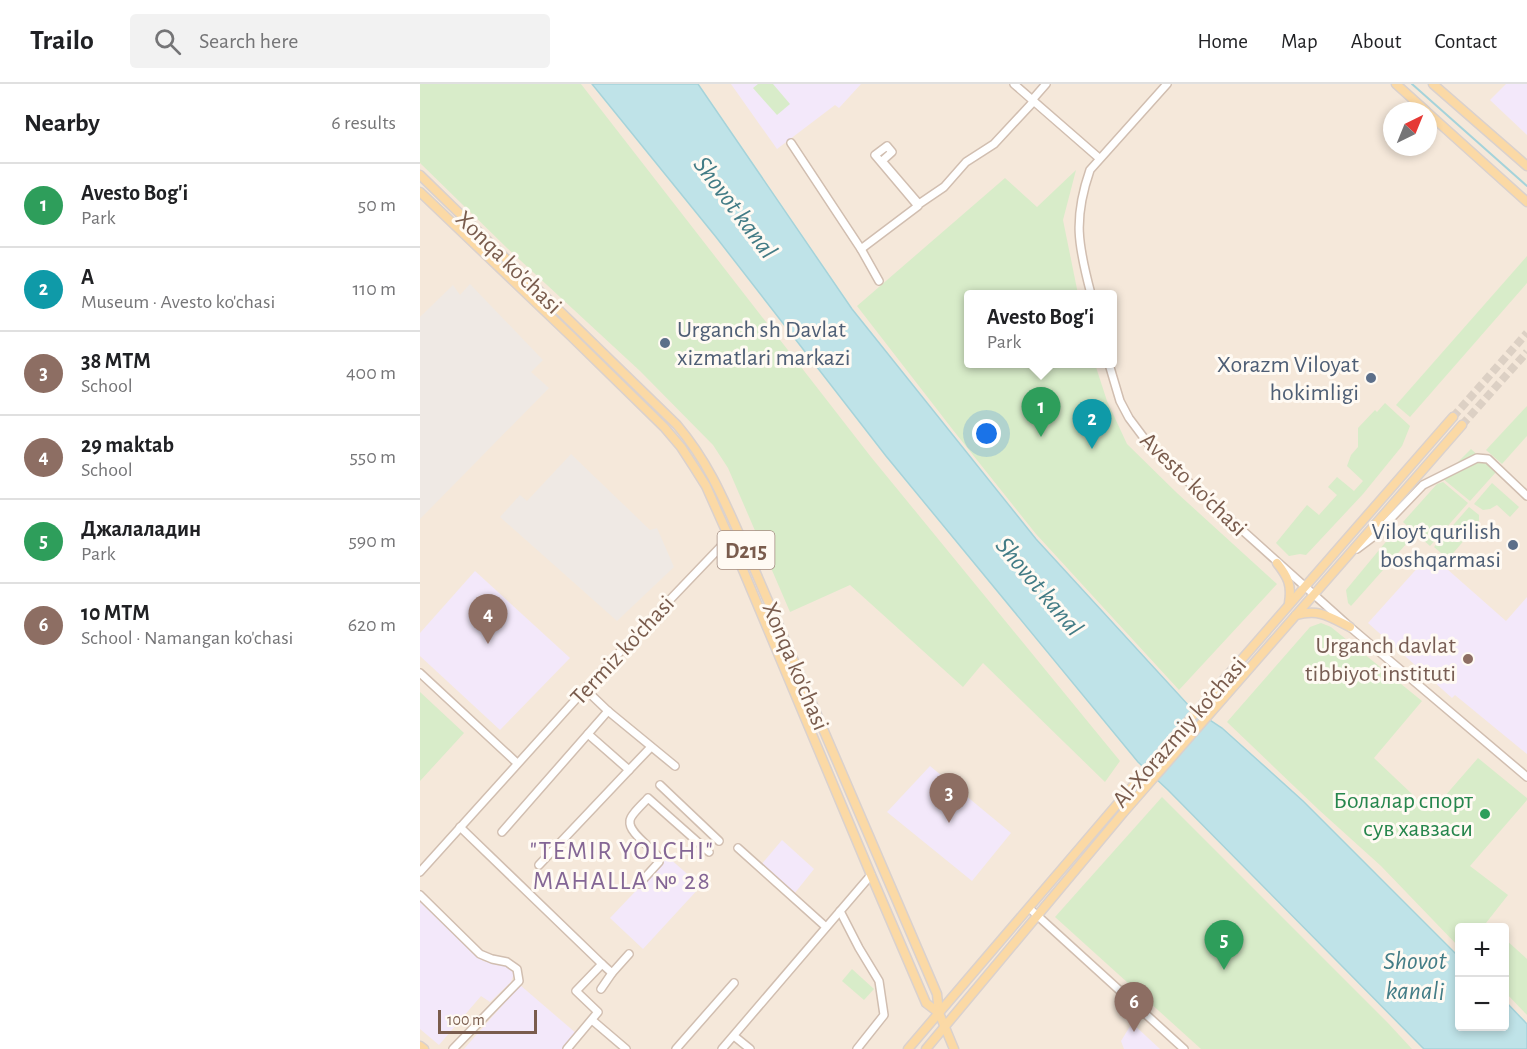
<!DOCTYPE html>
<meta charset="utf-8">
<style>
:root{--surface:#fff;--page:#f2f2f2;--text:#202124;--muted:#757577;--line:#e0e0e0;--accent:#e76f51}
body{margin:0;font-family:"Alegreya Sans",sans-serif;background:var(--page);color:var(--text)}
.controls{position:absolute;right:18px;bottom:18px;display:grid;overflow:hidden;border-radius:6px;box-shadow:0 3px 9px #0003}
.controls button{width:54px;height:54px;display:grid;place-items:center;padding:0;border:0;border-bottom:2px solid var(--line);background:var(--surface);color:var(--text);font:30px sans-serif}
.compass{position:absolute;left:963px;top:18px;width:54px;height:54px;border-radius:50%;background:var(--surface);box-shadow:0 3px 9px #0003;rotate:43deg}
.scale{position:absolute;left:18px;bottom:15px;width:99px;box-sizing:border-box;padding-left:6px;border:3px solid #7a5c4d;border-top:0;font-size:16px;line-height:21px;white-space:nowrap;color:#7a5c4d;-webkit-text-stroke:4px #fffaf3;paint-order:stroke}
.you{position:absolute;left:567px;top:350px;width:21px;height:21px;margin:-15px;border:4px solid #fff;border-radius:50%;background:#1a73e8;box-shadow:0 0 0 9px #1a73e833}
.badge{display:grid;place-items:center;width:39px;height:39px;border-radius:50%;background:var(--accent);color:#fff;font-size:20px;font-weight:700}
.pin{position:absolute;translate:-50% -50px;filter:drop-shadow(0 2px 3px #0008)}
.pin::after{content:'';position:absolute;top:32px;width:21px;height:18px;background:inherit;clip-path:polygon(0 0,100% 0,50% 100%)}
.popup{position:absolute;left:544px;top:206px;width:153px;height:78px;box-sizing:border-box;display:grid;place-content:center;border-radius:6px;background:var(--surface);filter:drop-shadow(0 2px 4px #0005);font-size:20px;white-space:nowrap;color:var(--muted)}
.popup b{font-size:22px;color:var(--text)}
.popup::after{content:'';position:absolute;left:50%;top:100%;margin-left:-12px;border:12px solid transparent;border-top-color:var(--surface)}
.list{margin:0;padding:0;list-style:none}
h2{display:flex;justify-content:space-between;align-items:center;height:78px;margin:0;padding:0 24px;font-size:26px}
h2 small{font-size:20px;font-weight:400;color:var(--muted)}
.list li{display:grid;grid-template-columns:39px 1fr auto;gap:18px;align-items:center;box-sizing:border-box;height:84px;padding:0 24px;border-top:2px solid var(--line)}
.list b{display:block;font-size:22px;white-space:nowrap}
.list p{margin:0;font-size:20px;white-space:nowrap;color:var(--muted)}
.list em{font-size:20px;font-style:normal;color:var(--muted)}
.icon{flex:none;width:33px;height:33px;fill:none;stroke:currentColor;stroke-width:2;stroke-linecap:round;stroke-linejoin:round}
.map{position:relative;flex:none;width:1107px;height:965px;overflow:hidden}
header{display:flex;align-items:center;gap:36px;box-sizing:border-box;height:84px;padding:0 30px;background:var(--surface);border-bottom:2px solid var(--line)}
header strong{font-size:28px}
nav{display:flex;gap:33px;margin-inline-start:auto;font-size:21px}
.search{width:420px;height:54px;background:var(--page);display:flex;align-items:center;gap:15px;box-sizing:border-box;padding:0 21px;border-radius:6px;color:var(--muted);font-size:22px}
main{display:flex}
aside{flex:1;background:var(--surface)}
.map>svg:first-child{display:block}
.residential{fill:#f5e8da;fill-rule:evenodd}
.industrial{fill:#efe9e4}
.education{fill:#f3e8fa}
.green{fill:#d8ecc9}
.water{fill:#bfe3e8;stroke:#a5d3da;stroke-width:1.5}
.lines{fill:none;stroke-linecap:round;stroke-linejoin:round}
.stream{stroke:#a5d3da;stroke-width:2}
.major-tunnel{stroke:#dcd0c4;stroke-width:8;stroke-dasharray:8 4;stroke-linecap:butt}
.minor-casing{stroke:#d1beb0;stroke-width:10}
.major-casing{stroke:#dad1cd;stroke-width:11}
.minor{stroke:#fff;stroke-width:7}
.major{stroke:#fbd9a5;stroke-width:8}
.service-dot{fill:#5c6f8a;stroke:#fffaf3;stroke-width:2}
.education-dot{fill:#8d6e63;stroke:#fffaf3;stroke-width:2}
.leisure-dot{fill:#2e9e5b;stroke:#fffaf3;stroke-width:2}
.labels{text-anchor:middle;stroke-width:6;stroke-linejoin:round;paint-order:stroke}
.shield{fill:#fffaf3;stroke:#a28b7f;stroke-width:1.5}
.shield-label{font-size:22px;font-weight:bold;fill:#7a5c4d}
.street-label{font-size:24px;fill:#7a5c4d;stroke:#fffaf3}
.service-label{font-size:24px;fill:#4e5e75;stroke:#fffaf3;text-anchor:end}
.education-label{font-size:24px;fill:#785e54;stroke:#fffaf3;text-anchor:end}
.leisure-label{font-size:24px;fill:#27864d;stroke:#fffaf3;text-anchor:end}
.water-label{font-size:26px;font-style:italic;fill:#437c86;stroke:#fffaf3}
.neighbourhood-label{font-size:26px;letter-spacing:1.5px;fill:#846695;stroke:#fffaf3}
</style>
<header>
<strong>Trailo</strong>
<div class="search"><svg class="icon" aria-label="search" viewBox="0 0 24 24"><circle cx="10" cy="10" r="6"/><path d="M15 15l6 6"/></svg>Search here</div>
<nav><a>Home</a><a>Map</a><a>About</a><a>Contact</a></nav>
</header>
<main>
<aside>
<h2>Nearby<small>6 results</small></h2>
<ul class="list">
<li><span class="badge" style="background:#2e9e5b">1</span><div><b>Avesto Bog'i</b><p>Park</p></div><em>50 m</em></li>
<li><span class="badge" style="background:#0f9aa8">2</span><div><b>A</b><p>Museum · Avesto ko'chasi</p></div><em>110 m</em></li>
<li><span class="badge" style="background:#8d6e63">3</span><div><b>38 MTM</b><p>School</p></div><em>400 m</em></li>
<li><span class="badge" style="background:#8d6e63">4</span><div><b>29 maktab</b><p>School</p></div><em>550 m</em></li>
<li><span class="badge" style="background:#2e9e5b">5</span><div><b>Джалаладин</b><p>Park</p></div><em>590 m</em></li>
<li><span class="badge" style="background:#8d6e63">6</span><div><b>10 MTM</b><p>School · Namangan ko'chasi</p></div><em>620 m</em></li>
</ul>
</aside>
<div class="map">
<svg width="1107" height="965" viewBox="0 0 1107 965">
<rect width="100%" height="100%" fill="#fdf6ec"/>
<!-- residential -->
<path class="residential" d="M 0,0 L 1107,0 L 1107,965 L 0,965 ZM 972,27 L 1008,27 L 1008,63 L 972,63 ZM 549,210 L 693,210 L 693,280 L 549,280 ZM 1040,844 L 1084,844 L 1084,942 L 1040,942 Z"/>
<!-- industrial -->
<g class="industrial">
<path d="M 50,200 L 123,276 L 111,288 L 129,304 L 0,435 L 0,233 L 33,201 L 40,211 Z"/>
<path d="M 151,370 L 230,446 L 237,444 L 254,483 L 197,537 L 80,433 L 100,411 L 107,417 Z"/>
</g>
<!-- education -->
<g class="education">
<path d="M 311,0 L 441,0 L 419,24 L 415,21 L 357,65 Z"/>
<path d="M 1086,0 L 1107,0 L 1107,51 L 1070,16 Z"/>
<path d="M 1010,470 L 1086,537 L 1107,513 L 1107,670 L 1035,611 L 1032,614 L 948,539 Z"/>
<path d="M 55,487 L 150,574 L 80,646 L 0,572 L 0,549 Z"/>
<path d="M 510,682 L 591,749 L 552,797 L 467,728 Z"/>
<path d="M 362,756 L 394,785 L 374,810 L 341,781 Z"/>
<path d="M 248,773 L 281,802 L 223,865 L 190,834 Z"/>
<path d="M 0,818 L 51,865 L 63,877 L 86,882 L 94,889 L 91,898 L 70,918 L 61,912 L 19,961 L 0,945 Z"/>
<path d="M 100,901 L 157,950 L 143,965 L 44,965 Z"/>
<path d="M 712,939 L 740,965 L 704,965 L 701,957 Z"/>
</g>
<!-- green -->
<g class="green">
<path d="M 0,0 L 161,0 L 451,373 L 700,677 L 685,698 L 563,579 L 543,603 L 430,501 L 370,528 L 308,384 L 293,361 L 220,287 L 87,164 L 0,79 Z"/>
<path d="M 338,0 L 353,0 L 370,20 L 357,31 L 333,4 Z"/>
<path d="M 656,86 L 643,136 L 658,210 L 549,210 L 549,280 L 675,280 L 687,317 L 707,360 L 757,409 L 857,500 L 759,606 L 616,450 L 533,346 L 437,222 L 585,94 L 617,123 Z"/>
<path d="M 1107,172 L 1107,199 L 990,333 L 976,321 Z"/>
<path d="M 965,319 L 990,342 L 982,362 L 943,410 L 886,471 L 880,470 L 869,472 L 856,459 L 887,421 L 899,431 L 917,411 L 908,403 L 917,393 L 934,407 L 943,397 L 927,382 L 931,371 L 938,363 L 938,344 L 955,326 L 957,328 Z"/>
<path d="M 1107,322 L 1107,352 L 1082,380 L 1066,366 Z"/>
<path d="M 1051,365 L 1076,388 L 1050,417 L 1022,394 Z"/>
<path d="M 1023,398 L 1048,419 L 1010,462 L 983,438 L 1017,400 Z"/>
<path d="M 1072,399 L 1099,423 L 1090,433 L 1077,421 L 1070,425 L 1063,426 L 1054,420 Z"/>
<path d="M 1049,423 L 1059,431 L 1059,439 L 1028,475 L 1014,463 Z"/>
<path d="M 974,448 L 987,459 L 931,522 L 928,519 L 926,506 Z"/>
<path d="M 901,539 L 911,543 L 1002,617 L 954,674 L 1011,728 L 1058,674 L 1107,714 L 1107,716 L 1050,782 L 1088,811 L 1066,839 L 1071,843 L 1040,844 L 1039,863 L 961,782 L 899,726 L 807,638 L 890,543 Z"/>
<path d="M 0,608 L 44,649 L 0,697 Z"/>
<path d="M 742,713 L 968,939 L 992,965 L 781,965 L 635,833 Z"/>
<path d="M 1085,855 L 1107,875 L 1107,931 L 1085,908 Z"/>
<path d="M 432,885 L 454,905 L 444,916 L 422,897 Z"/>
</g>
<!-- water -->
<path class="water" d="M 172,0 L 278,0 L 432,225 L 616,455 L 770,623 L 802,644 L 883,717 L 1039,873 L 1040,942 L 1084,942 L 1085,917 L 1107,940 L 1107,965 L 1004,965 L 748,706 L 718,678 L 466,372 L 296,153 Z"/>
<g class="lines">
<!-- stream -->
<path class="stream" d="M 992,0 L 1107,102"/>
<!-- major-tunnel -->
<g class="major-tunnel">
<path d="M 1033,333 L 1107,249"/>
<path d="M 1042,341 L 1107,268"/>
</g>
<!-- minor casing -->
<g class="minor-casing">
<g id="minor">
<path d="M 594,0 L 679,74"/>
<path d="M 612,16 L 626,0"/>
<path d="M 371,59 L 441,165 L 459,197"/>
<path d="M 441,165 L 498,122 L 455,71 L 467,62 L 472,68 L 462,77 L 499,120 L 524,103 L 546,78 L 574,60 L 614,17"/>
<path d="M 671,210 C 658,161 653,135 670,86 L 747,0"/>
<path d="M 689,280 L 700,317 L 709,334 L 733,366 L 930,543 L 1107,693"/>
<path d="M 937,465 L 953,453 L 1003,401 L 1057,374 L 1068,375 L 1107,412"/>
<path d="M 0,589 L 97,679"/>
<path d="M 165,605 L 188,627 L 255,682"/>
<path d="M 209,686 L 231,663"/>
<path d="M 240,701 L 299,757"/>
<path d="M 40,743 L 182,880 L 156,907 L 178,928 L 147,965"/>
<path d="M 82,748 L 188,627"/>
<path d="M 318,764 L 406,843"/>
<path d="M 119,781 L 209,686 L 168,650"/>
<path d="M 0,788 L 176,593 L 309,454"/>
<path d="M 219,800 L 239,778 L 239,774 C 233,764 208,749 210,737 C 210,731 224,719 228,714 L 289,768"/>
<path d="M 0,811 L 60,870 L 72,875 L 87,878 L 97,885 L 99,897 L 33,965"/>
<path d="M 609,824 L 764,965"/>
<path d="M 420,827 L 439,864 L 459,897 L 464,931 L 437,965"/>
<path d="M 182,880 L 192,889 L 209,870"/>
<path d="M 181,905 L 192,889"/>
<path d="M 172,936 L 206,965"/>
<path d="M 314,952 L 330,965"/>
<path d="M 256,965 L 314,899"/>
<path d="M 302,965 L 451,791"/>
</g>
</g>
<!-- major casing -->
<g class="major-casing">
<g id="major">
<path d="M 976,0 L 1006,27"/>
<path d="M 1013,0 L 1107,82"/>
<path d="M 1008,29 L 1107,118"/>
<path d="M 0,91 L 257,341 C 289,379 304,416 324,461 L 517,910 L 519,929 L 534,965"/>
<path d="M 0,108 L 151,252 L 244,343 L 261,363 L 274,383 L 286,402 L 315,467 L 451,791 L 506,919 L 519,929"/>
<path d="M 857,479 C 868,493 872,501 869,519"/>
<path d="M 876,531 C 900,525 908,532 930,543"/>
<path d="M 0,962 L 4,965"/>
<path d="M 488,965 L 788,614 L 1033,333"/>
<path d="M 506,965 L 703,729 L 1042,341"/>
</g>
</g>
<!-- minor -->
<use href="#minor" class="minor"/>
<!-- major -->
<use href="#major" class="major"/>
</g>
<!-- markers -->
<g class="service-dot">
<circle cx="245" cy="259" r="6"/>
<circle cx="951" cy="294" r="6"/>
<circle cx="1093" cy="461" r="6"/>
</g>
<circle class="education-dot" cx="1048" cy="575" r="6"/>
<circle class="leisure-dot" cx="1065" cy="730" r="6"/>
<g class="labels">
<!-- shield labels -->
<rect class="shield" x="297.5" y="447" width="57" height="38" rx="4.5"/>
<g class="shield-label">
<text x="326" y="474">D215</text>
</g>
<!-- street labels -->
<g class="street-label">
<text transform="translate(89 178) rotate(44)" y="8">Xonqa ko'chasi</text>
<text transform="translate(774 400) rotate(44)" y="8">Avesto ko'chasi</text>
<text transform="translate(202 566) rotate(-47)" y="8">Termiz ko'chasi</text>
<text transform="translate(376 582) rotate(67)" y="8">Xonqa ko'chasi</text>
<text transform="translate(759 648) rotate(-49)" y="8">Al-Xorazmiy ko’chasi</text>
</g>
<!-- service labels -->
<g class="service-label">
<text x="257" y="253" text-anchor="start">Urganch sh Davlat<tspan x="257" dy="28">xizmatlari markazi</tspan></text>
<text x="939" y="288">Xorazm Viloyat<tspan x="939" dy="28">hokimligi</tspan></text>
<text x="1081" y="455">Viloyt qurilish<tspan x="1081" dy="28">boshqarmasi</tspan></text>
</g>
<!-- education labels -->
<g class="education-label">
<text x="1036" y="569">Urganch davlat<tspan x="1036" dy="28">tibbiyot instituti</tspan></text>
</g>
<!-- leisure labels -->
<g class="leisure-label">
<text x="1053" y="724">Болалар спорт<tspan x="1053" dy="28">сув хавзаси</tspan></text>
</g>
<!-- water labels -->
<g class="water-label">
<text transform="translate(316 123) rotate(53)" y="9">Shovot kanal</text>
<text transform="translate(620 502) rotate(50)" y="9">Shovot kanal</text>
<text x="995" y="885">Shovot<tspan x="995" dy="30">kanali</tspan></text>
</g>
<!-- neighbourhood labels -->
<g class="neighbourhood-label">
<text x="202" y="775">"TEMIR YOLCHI"<tspan x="202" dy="30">MAHALLA № 28</tspan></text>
</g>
</g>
</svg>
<div class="controls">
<button>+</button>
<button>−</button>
</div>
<svg class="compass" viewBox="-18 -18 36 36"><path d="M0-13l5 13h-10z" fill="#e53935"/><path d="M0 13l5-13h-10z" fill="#757577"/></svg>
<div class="scale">100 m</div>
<div class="you"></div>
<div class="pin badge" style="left:621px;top:353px;background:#2e9e5b">1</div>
<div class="popup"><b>Avesto Bog'i</b>Park</div>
<div class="pin badge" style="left:672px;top:365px;background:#0f9aa8">2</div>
<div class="pin badge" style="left:529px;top:739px;background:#8d6e63">3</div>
<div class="pin badge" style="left:68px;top:560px;background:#8d6e63">4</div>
<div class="pin badge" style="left:804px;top:886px;background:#2e9e5b">5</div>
<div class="pin badge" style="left:714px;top:948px;background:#8d6e63">6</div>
</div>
</main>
